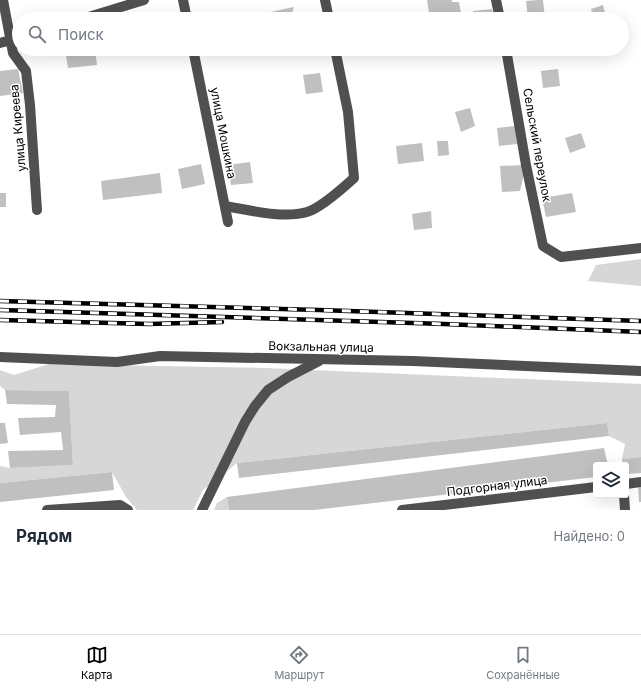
<!DOCTYPE html>
<html lang="ru">
<meta charset="utf-8">
<style>
:root{--surface:#fff;--page:#f2f2f3;--text:#1f2937;--muted:#747a83;--line:#e0e1e3;--accent:#000}
body{margin:0;font-family:Inter,sans-serif;background:var(--page);color:var(--text)}
.controls{position:absolute;right:12px;bottom:12px;display:grid;overflow:hidden;border-radius:4px;box-shadow:0 4px 16px #0002}
.controls button{width:36px;height:36px;display:grid;place-items:center;padding:0;border:0;border-bottom:1px solid var(--line);background:var(--surface);color:var(--text);font:20px sans-serif}
.list{margin:0;padding:0;list-style:none}
h2{display:flex;justify-content:space-between;align-items:center;height:52px;margin:0;padding:0 16px;font-size:17px}
h2 small{font-size:13px;font-weight:400;color:var(--muted)}
.icon{flex:none;width:22px;height:22px;fill:none;stroke:currentColor;stroke-width:2;stroke-linecap:round;stroke-linejoin:round}
.map{position:relative;flex:none;width:641px;height:510px;overflow:hidden}
.search{position:absolute;background:var(--surface);box-shadow:0 4px 16px #0002;left:12px;right:12px;top:12px;height:44px;display:flex;align-items:center;gap:10px;box-sizing:border-box;padding:0 14px;border-radius:22px;color:var(--muted);font-size:15px}
.sheet{height:124px;background:var(--surface)}
nav{display:flex;justify-content:space-around;align-items:center;box-sizing:border-box;height:56px;border-top:1px solid var(--line);background:var(--surface);font-size:11px;color:var(--muted)}
nav a{display:grid;justify-items:center;gap:2px}
nav .on{color:var(--accent)}
.map>svg:first-child{display:block}
.green{fill:#d7d7d7}
.building{fill:#c0c0c0}
.lines{fill:none;stroke-linecap:round;stroke-linejoin:round}
.minor{stroke:#505050;stroke-width:10}
.rail-casing{stroke:#000;stroke-width:4.5}
.rail{stroke:#fff;stroke-width:3;stroke-dasharray:9;stroke-linecap:butt}
.labels{text-anchor:middle;stroke-width:3;stroke-linejoin:round;paint-order:stroke}
.street-label{font-size:12px;fill:#000;stroke:#fff}
</style>
<div class="map">
<svg width="641" height="510" viewBox="0 0 641 510">
<rect width="100%" height="100%" fill="#fff"/>
<!-- green -->
<g class="green">
<path d="M 641,259 L 641,286 L 588,281 L 596,265 Z"/>
<path d="M 49,364 L 266,368 L 641,384 L 641,457 L 622,459 L 625,444 L 609,436 L 607,423 L 237,463 L 203,490 L 193,510 L 137,510 L 126,497 L 112,472 L 0,483 L 0,466 L 10,468 L 73,465 L 69,391 L 5,390 L 0,386 L 0,370 L 14,375 Z"/>
<path d="M 227,497 L 229,510 L 214,510 L 217,503 Z"/>
</g>
<!-- building -->
<g class="building">
<path d="M 427,0 L 452,0 L 452,2 L 459,2 L 462,19 L 430,19 Z"/>
<path d="M 538,0 L 543,0 L 545,18 L 528,19 L 526,1 Z"/>
<path d="M 603,5 L 606,17 L 594,19 L 591,9 Z"/>
<path d="M 294,7 L 290,19 L 266,19 L 266,13 Z"/>
<path d="M 492,9 L 494,19 L 474,19 L 473,11 Z"/>
<path d="M 236,13 L 238,19 L 216,19 Z"/>
<path d="M 65,49 L 95,49 L 97,65 L 68,68 Z"/>
<path d="M 134,49 L 153,49 L 153,50 L 135,52 Z"/>
<path d="M 18,69 L 23,93 L 0,96 L 0,71 Z"/>
<path d="M 558,69 L 560,86 L 543,88 L 541,71 Z"/>
<path d="M 320,73 L 323,92 L 306,94 L 303,75 Z"/>
<path d="M 470,108 L 475,126 L 461,132 L 455,112 Z"/>
<path d="M 515,126 L 517,144 L 499,146 L 497,128 Z"/>
<path d="M 581,133 L 586,147 L 570,153 L 565,138 Z"/>
<path d="M 437,141 L 448,141 L 449,155 L 438,156 Z"/>
<path d="M 422,143 L 424,161 L 398,164 L 396,146 Z"/>
<path d="M 250,162 L 253,183 L 231,185 L 228,165 Z"/>
<path d="M 201,164 L 205,184 L 182,189 L 178,169 Z"/>
<path d="M 526,165 L 520,191 L 502,192 L 500,166 Z"/>
<path d="M 160,173 L 162,193 L 103,200 L 101,181 Z"/>
<rect x="0" y="193" width="6" height="14"/>
<path d="M 572,193 L 576,212 L 546,217 L 542,198 Z"/>
<path d="M 431,211 L 432,228 L 414,230 L 412,214 Z"/>
<path d="M 5,390 L 69,391 L 73,465 L 10,468 L 8,451 L 63,450 L 61,432 L 20,435 L 18,418 L 55,417 L 56,405 L 7,404 Z"/>
<path d="M 0,423 L 5,423 L 8,443 L 0,444 Z"/>
<path d="M 607,423 L 609,436 L 239,478 L 237,463 Z"/>
<path d="M 604,448 L 608,465 L 596,465 L 596,477 L 314,510 L 229,510 L 227,497 Z"/>
<path d="M 641,457 L 641,473 L 626,474 L 626,465 L 623,465 L 622,459 Z"/>
<path d="M 112,472 L 114,490 L 0,502 L 0,483 Z"/>
<path d="M 638,486 L 641,486 L 641,502 L 639,502 Z"/>
</g>
<g class="lines">
<!-- minor -->
<g class="minor">
<path d="M 3,0 L 13,53 L 26,71 L 30,105 L 37,210"/>
<path d="M 183,0 L 187,19"/>
<path d="M 325,0 L 329,19"/>
<path d="M 496,0 L 500,19"/>
<path d="M 82,19 L 144,0"/>
<path d="M 0,43 L 19,38"/>
<path d="M 193,49 L 228,222"/>
<path d="M 506,49 L 526,165 L 543,246 L 561,257 L 641,248"/>
<path d="M 225,206 C 249,210 283,219 307,212 C 321,208 343,188 354,178 L 348,112 L 335,49"/>
<path d="M 0,357 L 117,362 L 160,356 L 413,361 L 641,371"/>
<path d="M 626,484 L 641,482"/>
<path d="M 624,495 L 625,510"/>
<path d="M 47,510 L 120,505 L 128,510"/>
<path d="M 202,510 L 245,422 L 255,406 L 268,390 L 288,377 L 319,361"/>
<path d="M 402,510 L 596,487"/>
</g>
<!-- rail casing -->
<g class="rail-casing">
<g id="rail">
<path d="M 0,301 L 319,310 L 641,321"/>
<path d="M 0,310 L 444,324 L 641,332"/>
<path d="M 0,320 L 149,324 L 222,322"/>
</g>
</g>
<!-- rail -->
<use href="#rail" class="rail"/>
</g>
<g class="labels">
<!-- street labels -->
<g class="street-label">
<text transform="translate(18 128) rotate(-95)" y="4">улица Киреева</text>
<text transform="translate(223 133) rotate(79)" y="4">улица Мошкина</text>
<text transform="translate(537 145) rotate(80)" y="4">Сельский переулок</text>
<text transform="translate(321 347) rotate(1)" y="4">Вокзальная улица</text>
<text transform="translate(497 486) rotate(-7)" y="4">Подгорная улица</text>
</g>
</g>
</svg>
<div class="controls">
<button><svg class="icon" aria-label="layers" viewBox="0 0 24 24"><path d="M12 4l9 5-9 5-9-5zM3 14l9 5 9-5"/></svg></button>
</div>
<div class="search"><svg class="icon" aria-label="search" viewBox="0 0 24 24"><circle cx="10" cy="10" r="6"/><path d="M15 15l6 6"/></svg>Поиск</div>
</div>
<section class="sheet">
<h2>Рядом<small>Найдено: 0</small></h2>
<ul class="list">
</ul>
</section>
<nav>
<a class="on"><svg class="icon" aria-label="map" viewBox="0 0 24 24"><path d="M3 6l6-2 6 2 6-2v14l-6 2-6-2-6 2zM9 4v14M15 6v14"/></svg>Карта</a>
<a><svg class="icon" aria-label="directions" viewBox="0 0 24 24"><path d="M12 3l9 9-9 9-9-9zM9 14v-3h6M13 9l2 2-2 2"/></svg>Маршрут</a>
<a><svg class="icon" aria-label="saved" viewBox="0 0 24 24"><path d="M7 4h10v16l-5-4-5 4z"/></svg>Сохранённые</a>
</nav>
